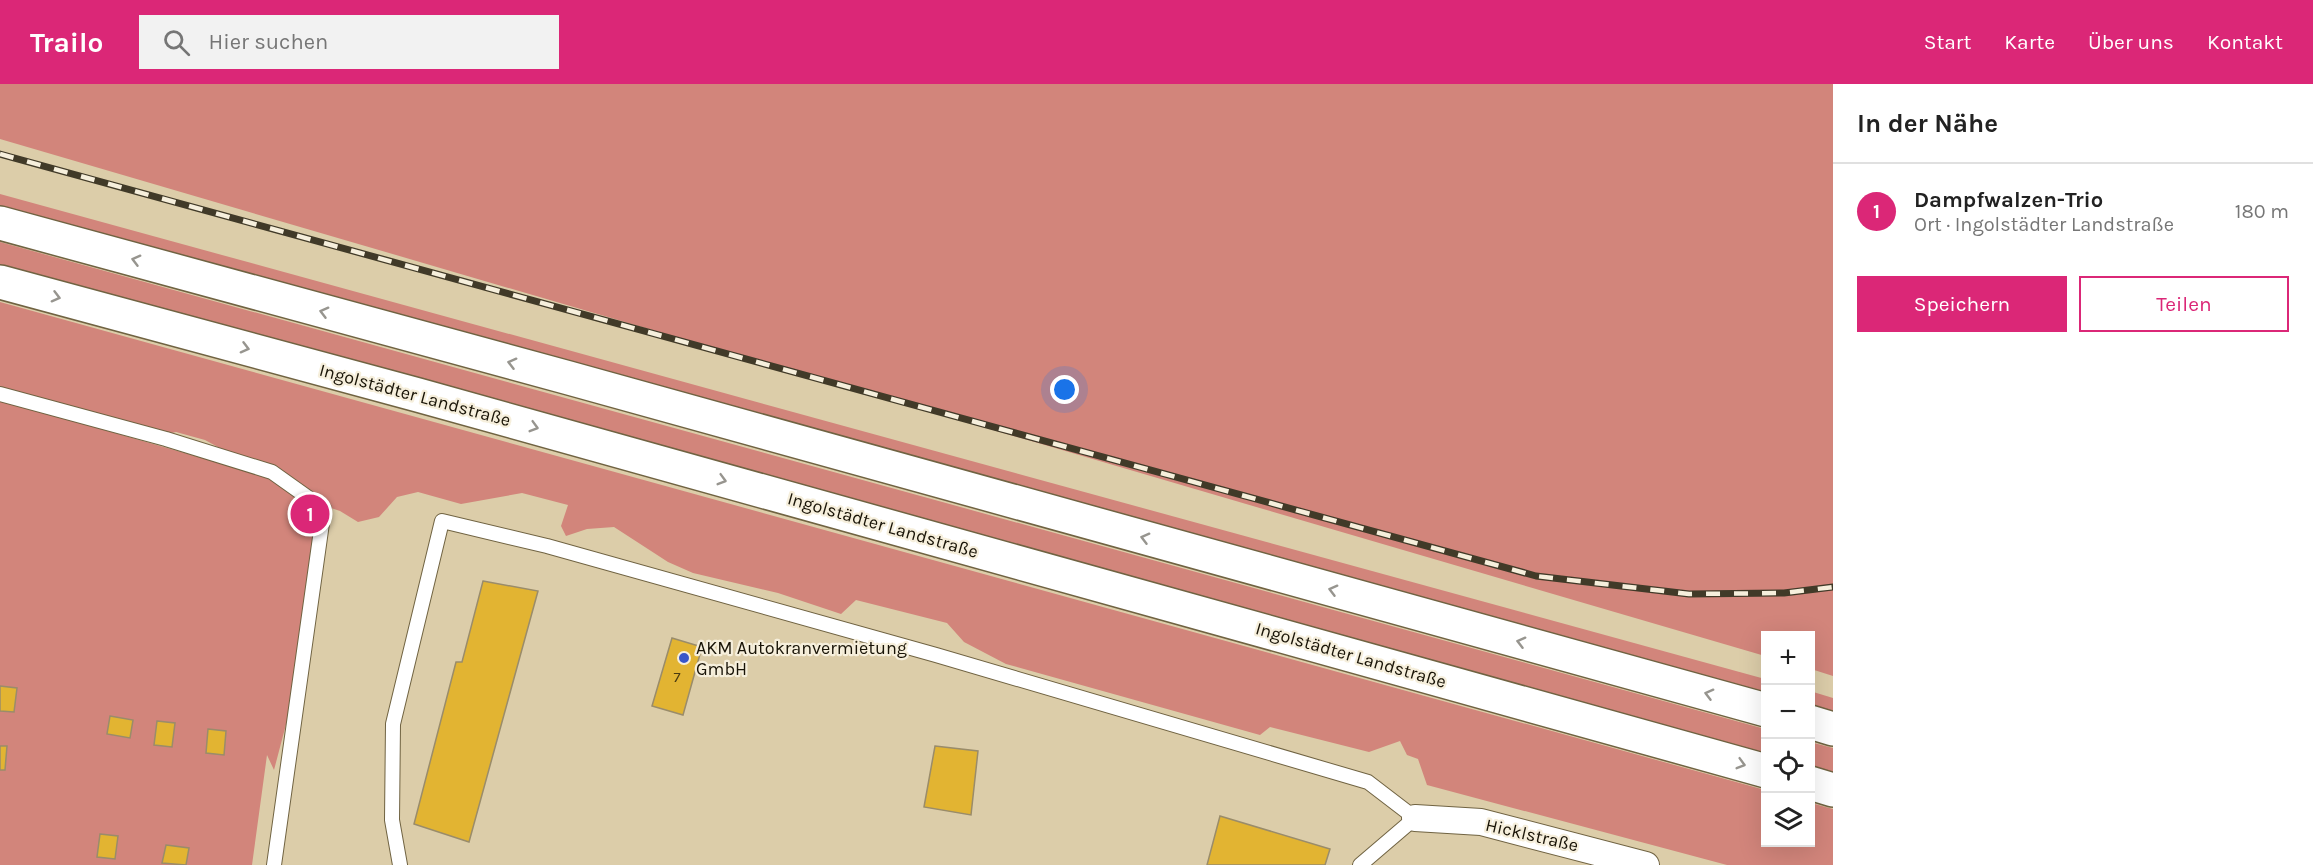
<!DOCTYPE html>
<html lang="de">
<meta charset="utf-8">
<style>
:root{--surface:#fff;--page:#f2f2f2;--text:#222;--muted:#767676;--line:#e0e0e0;--accent:#db2777}
body{margin:0;font-family:Karla,sans-serif;background:var(--page);color:var(--text)}
.controls{position:absolute;right:18px;bottom:18px;display:grid;overflow:hidden;border-radius:0px;box-shadow:0 6px 24px #0002}
.controls button{width:54px;height:54px;display:grid;place-items:center;padding:0;border:0;border-bottom:2px solid var(--line);background:var(--surface);color:var(--text);font:30px sans-serif}
.you{position:absolute;left:1065px;top:306px;width:21px;height:21px;margin:-15px;border:4px solid #fff;border-radius:50%;background:#1a73e8;box-shadow:0 0 0 9px #1a73e833}
.badge{display:grid;place-items:center;width:39px;height:39px;border-radius:50%;background:var(--accent);color:#fff;font-size:20px;font-weight:700}
.pin{position:absolute;translate:-50% -50%;border:3px solid #fff;box-shadow:0 2px 6px #0006}
.list{margin:0;padding:0;list-style:none}
h2{display:flex;justify-content:space-between;align-items:center;height:78px;margin:0;padding:0 24px;font-size:26px}
h2 small{font-size:20px;font-weight:400;color:var(--muted)}
.list li{display:grid;grid-template-columns:39px 1fr auto;gap:18px;align-items:center;box-sizing:border-box;height:96px;padding:0 24px;border-top:2px solid var(--line)}
.list b{display:block;font-size:22px;white-space:nowrap}
.list p{margin:0;font-size:20px;white-space:nowrap;color:var(--muted)}
.list em{font-size:20px;font-style:normal;color:var(--muted)}
.actions{display:flex;gap:12px;padding:18px 24px}
.actions a{flex:1;padding:14px 0;border:2px solid var(--accent);border-radius:0px;text-align:center;font-size:21px;color:var(--accent)}
.actions .main{background:var(--accent);color:#fff}
.icon{flex:none;width:33px;height:33px;fill:none;stroke:currentColor;stroke-width:2;stroke-linecap:round;stroke-linejoin:round}
.map{position:relative;flex:none;width:1833px;height:781px;overflow:hidden}
header{display:flex;align-items:center;gap:36px;box-sizing:border-box;height:84px;padding:0 30px;background:var(--accent);color:#fff}
header strong{font-size:28px}
nav{display:flex;gap:33px;margin-inline-start:auto;font-size:21px}
.search{width:420px;height:54px;background:var(--page);display:flex;align-items:center;gap:15px;box-sizing:border-box;padding:0 21px;border-radius:0px;color:var(--muted);font-size:22px}
main{display:flex}
aside{flex:1;background:var(--surface)}
.map>svg:first-child{display:block}
.green{fill:#d2857b}
.building{fill:#e2b432;stroke:#9a8c6a;stroke-width:1.5}
.lines{fill:none;stroke-linecap:round;stroke-linejoin:round}
.lane-casing{stroke:#706342;stroke-width:16}
.street-casing{stroke:#706342;stroke-width:28}
.primary-casing{stroke:#706342;stroke-width:36}
.lane{stroke:#fff;stroke-width:14}
.street{stroke:#fff;stroke-width:26}
.primary{stroke:#fff;stroke-width:33}
.rail-casing{stroke:#413a28;stroke-width:7}
.rail{stroke:#f6efdc;stroke-width:4.5;stroke-dasharray:14;stroke-linecap:butt}
.oneway{stroke:#97958f}
.poi-dot{fill:#3856c8;stroke:#f6efdc;stroke-width:2}
.labels{text-anchor:middle;stroke-width:4.5;stroke-linejoin:round;paint-order:stroke}
.number-label{font-size:15px;fill:#4a3b11}
.street-label{font-size:18px;fill:#181306;stroke:#f6efdc}
.poi-label{font-size:18px;fill:#181306;stroke:#f6efdc;text-anchor:start}
</style>
<header>
<strong>Trailo</strong>
<div class="search"><svg class="icon" aria-label="search" viewBox="0 0 24 24"><circle cx="10" cy="10" r="6"/><path d="M15 15l6 6"/></svg>Hier suchen</div>
<nav><a>Start</a><a>Karte</a><a>Über uns</a><a>Kontakt</a></nav>
</header>
<main>
<div class="map">
<svg width="1833" height="781" viewBox="0 0 1833 781">
<rect width="100%" height="100%" fill="#dccda9"/>
<!-- green -->
<g class="green">
<path d="M 0,0 L 1833,0 L 1833,592 L 1811,585 L 1810,552 L 1766,552 L 1765,572 L 0,55 Z"/>
<path d="M 0,110 L 1765,595 L 1765,610 L 0,122 Z"/>
<path d="M 0,158 L 1765,645 L 1765,669 L 613,349 L 0,182 Z"/>
<path d="M 0,218 L 1765,706 L 1766,758 L 1810,758 L 1811,719 L 1833,725 L 1833,781 L 1727,781 L 1427,701 L 1418,675 L 1407,671 L 1400,657 L 1369,668 L 1270,643 L 1260,651 L 1006,580 L 964,558 L 947,539 L 856,516 L 841,530 L 778,509 L 693,489 L 668,478 L 614,443 L 587,445 L 566,452 L 561,442 L 568,421 L 522,409 L 461,420 L 418,408 L 397,413 L 379,433 L 358,438 L 340,427 L 328,423 L 205,356 L 176,348 L 167,350 L 0,304 Z"/>
<path d="M 0,316 L 268,393 L 317,425 L 289,629 L 274,686 L 267,671 L 252,781 L 0,781 Z"/>
<path d="M 1810,607 L 1833,614 L 1833,629 L 1811,623 Z"/>
<path d="M 1810,658 L 1833,664 L 1833,688 L 1811,682 Z"/>
</g>
<!-- building -->
<g class="building">
<path d="M 483,497 L 538,507 L 469,758 L 414,740 L 456,578 L 462,578 Z"/>
<path d="M 672,554 L 702,563 L 683,631 L 652,622 Z"/>
<path d="M 0,602 L 17,604 L 14,628 L 0,627 Z"/>
<path d="M 110,632 L 133,636 L 130,654 L 107,650 Z"/>
<path d="M 157,637 L 175,639 L 172,663 L 154,661 Z"/>
<path d="M 208,645 L 226,647 L 224,671 L 206,669 Z"/>
<path d="M 0,662 L 7,662 L 5,686 L 0,686 Z"/>
<path d="M 935,662 L 978,667 L 971,731 L 924,723 Z"/>
<path d="M 1220,732 L 1330,765 L 1325,781 L 1207,781 Z"/>
<path d="M 100,750 L 118,752 L 115,775 L 97,773 Z"/>
<path d="M 166,761 L 189,764 L 186,781 L 162,779 Z"/>
</g>
<g class="lines">
<!-- lane casing -->
<g class="lane-casing">
<g id="lane">
<path d="M 0,310 L 166,355 L 272,388 L 324,425 L 274,781"/>
<path d="M 400,781 L 392,736 L 393,640 L 442,437 L 547,462 L 936,571 L 1368,698 L 1415,734 L 1360,781"/>
</g>
</g>
<!-- street casing -->
<g class="street-casing">
<path id="street" d="M 1415,734 L 1481,738 L 1646,781"/>
</g>
<!-- primary casing -->
<g class="primary-casing">
<g id="primary">
<path d="M 0,139 L 569,294 L 1766,626"/>
<path d="M 0,198 L 418,311 L 1766,687"/>
<path d="M 1810,638 L 1833,645"/>
<path d="M 1810,699 L 1833,706"/>
</g>
</g>
<!-- lane -->
<use href="#lane" class="lane"/>
<!-- street -->
<use href="#street" class="street"/>
<!-- primary -->
<use href="#primary" class="primary"/>
<!-- rail casing -->
<g class="rail-casing">
<path id="rail" d="M 0,70 L 1536,492 L 1689,510 L 1784,509 L 1833,503"/>
</g>
<!-- rail -->
<use href="#rail" class="rail"/>
</g>
<!-- one-way arrows -->
<defs><path id="oneway-chevron" d="M-2-3.5L2.5 0L-2 3.5" fill="none" stroke-width="1.6" stroke-linecap="round" stroke-linejoin="round" transform="scale(1.5)"/></defs>
<g class="oneway">
<use href="#oneway-chevron" transform="translate(136 176) rotate(-165)"/>
<use href="#oneway-chevron" transform="translate(56 213) rotate(15)"/>
<use href="#oneway-chevron" transform="translate(324 228) rotate(-165)"/>
<use href="#oneway-chevron" transform="translate(245 264) rotate(15)"/>
<use href="#oneway-chevron" transform="translate(512 279) rotate(-165)"/>
<use href="#oneway-chevron" transform="translate(534 343) rotate(16)"/>
<use href="#oneway-chevron" transform="translate(722 396) rotate(16)"/>
<use href="#oneway-chevron" transform="translate(1145 454) rotate(-165)"/>
<use href="#oneway-chevron" transform="translate(1333 506) rotate(-165)"/>
<use href="#oneway-chevron" transform="translate(1521 558) rotate(-165)"/>
<use href="#oneway-chevron" transform="translate(1709 610) rotate(-165)"/>
<use href="#oneway-chevron" transform="translate(1741 680) rotate(16)"/>
</g>
<!-- markers -->
<circle class="poi-dot" cx="684" cy="574" r="6"/>
<g class="labels">
<!-- number labels -->
<g class="number-label">
<text x="677" y="598">7</text>
</g>
<!-- street labels -->
<g class="street-label">
<text transform="translate(415 311) rotate(15)" y="6">Ingolstädter Landstraße</text>
<text transform="translate(883 441) rotate(16)" y="6">Ingolstädter Landstraße</text>
<text transform="translate(1351 571) rotate(16)" y="6">Ingolstädter Landstraße</text>
<text transform="translate(1532 751) rotate(13)" y="6">Hicklstraße</text>
</g>
<!-- poi labels -->
<g class="poi-label">
<text x="696" y="570">AKM Autokranvermietung<tspan x="696" dy="21">GmbH</tspan></text>
</g>
</g>
</svg>
<div class="controls">
<button>+</button>
<button>−</button>
<button><svg class="icon" aria-label="locate" viewBox="0 0 24 24"><circle cx="12" cy="12" r="6"/><path d="M12 2v4M12 18v4M2 12h4M18 12h4"/></svg></button>
<button><svg class="icon" aria-label="layers" viewBox="0 0 24 24"><path d="M12 4l9 5-9 5-9-5zM3 14l9 5 9-5"/></svg></button>
</div>
<div class="you"></div>
<div class="pin badge" style="left:310px;top:430px">1</div>
</div>
<aside>
<h2>In der Nähe<small></small></h2>
<ul class="list">
<li><span class="badge">1</span><div><b>Dampfwalzen-Trio</b><p>Ort · Ingolstädter Landstraße</p></div><em>180 m</em></li>
</ul>
<div class="actions"><a class="main">Speichern</a><a>Teilen</a></div>
</aside>
</main>
